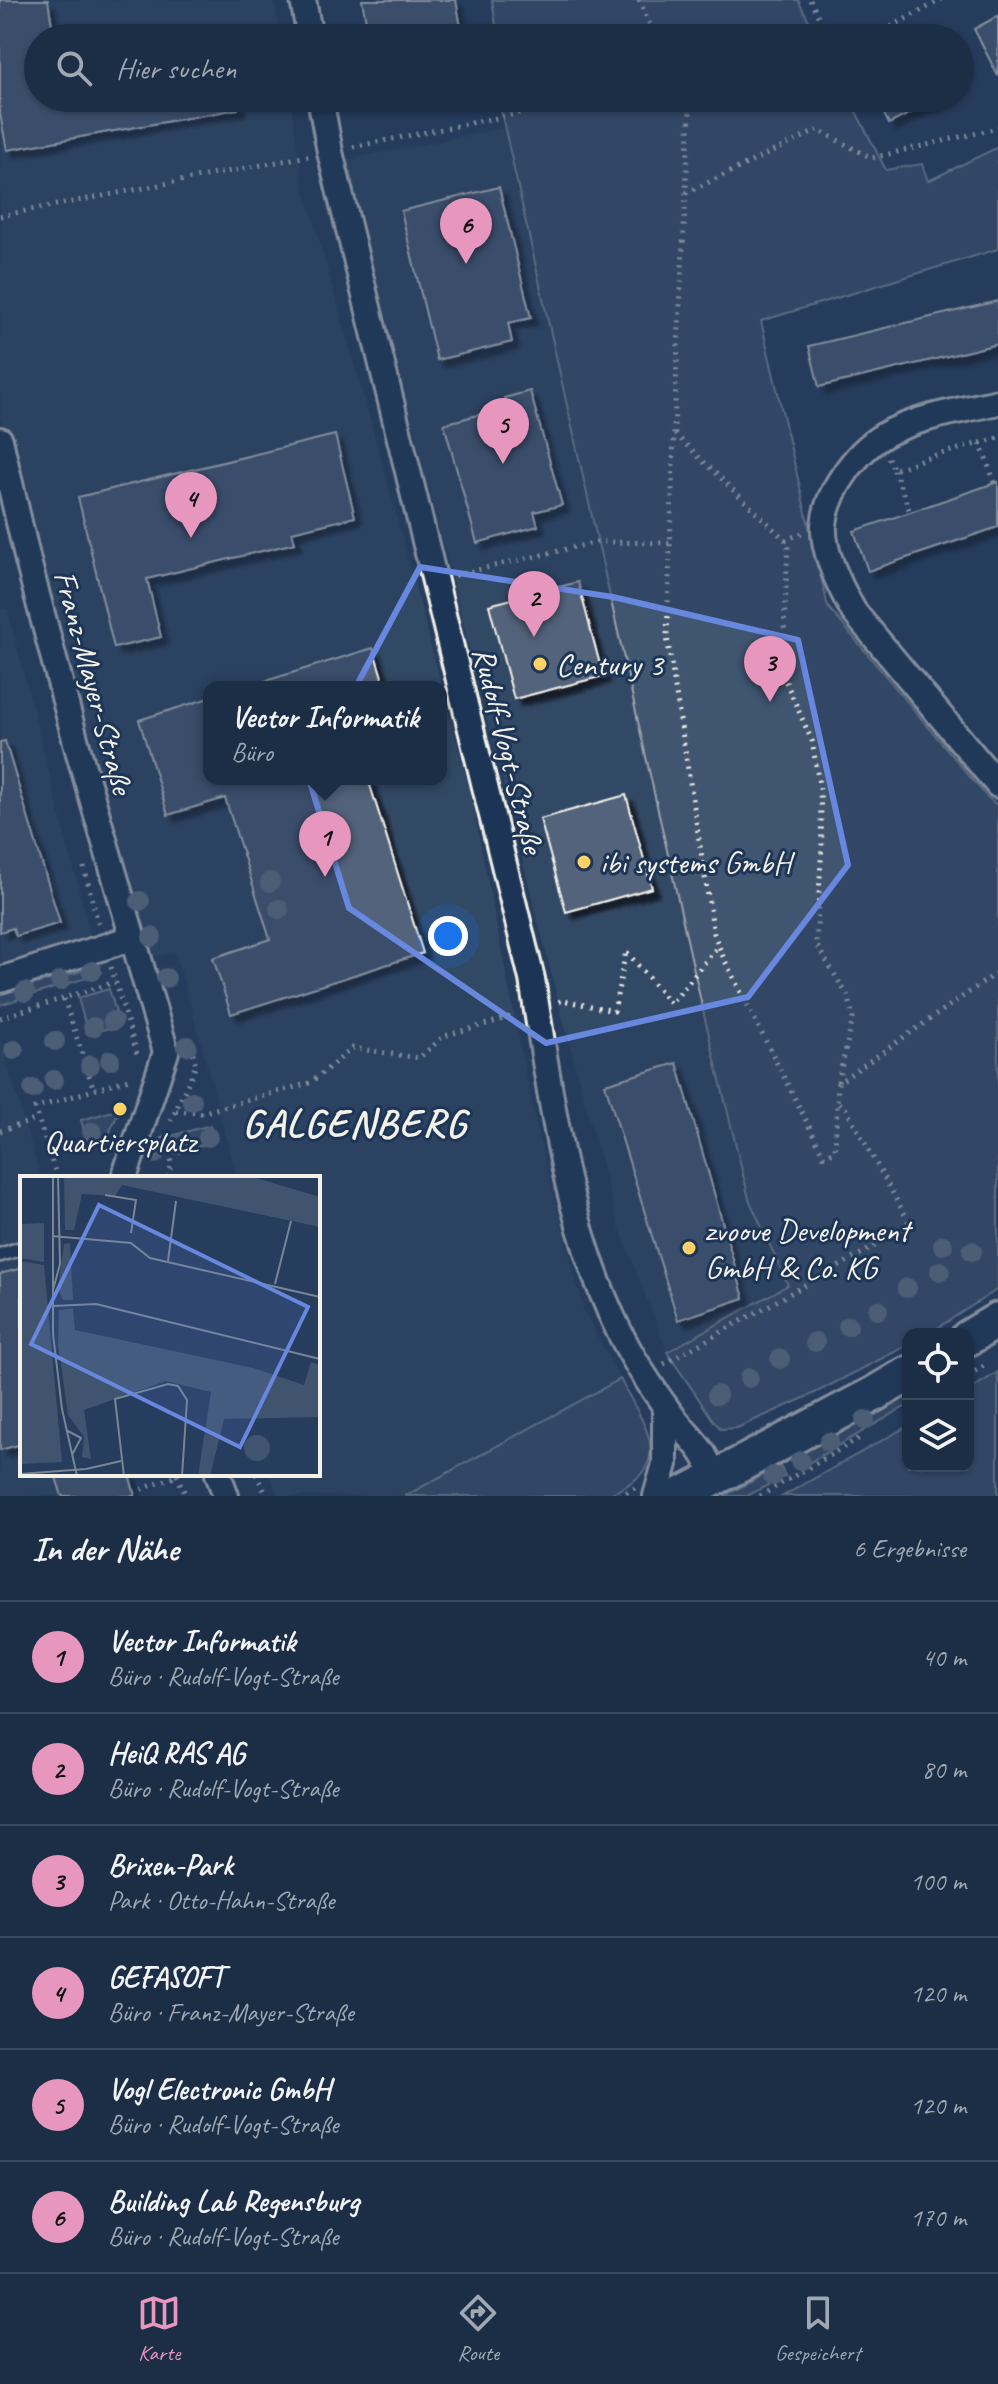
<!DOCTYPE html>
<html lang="de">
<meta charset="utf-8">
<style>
:root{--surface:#1c2e46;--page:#25364d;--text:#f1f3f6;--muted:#a0a8b3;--line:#3a4a5f;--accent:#e797bd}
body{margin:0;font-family:Caveat,sans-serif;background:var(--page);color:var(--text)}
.controls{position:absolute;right:24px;bottom:24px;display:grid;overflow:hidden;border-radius:16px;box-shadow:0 2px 6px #0004}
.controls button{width:72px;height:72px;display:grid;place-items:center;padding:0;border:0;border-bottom:2px solid var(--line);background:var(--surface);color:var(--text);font:40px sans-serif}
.you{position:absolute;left:448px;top:936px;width:28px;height:28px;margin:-20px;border:6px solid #fff;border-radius:50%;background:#1a73e8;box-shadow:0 0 0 12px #1a73e833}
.badge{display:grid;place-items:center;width:52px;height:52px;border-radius:50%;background:var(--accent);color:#111;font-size:26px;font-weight:700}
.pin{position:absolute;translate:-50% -66px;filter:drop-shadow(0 2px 4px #0008)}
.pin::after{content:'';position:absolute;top:42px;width:28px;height:24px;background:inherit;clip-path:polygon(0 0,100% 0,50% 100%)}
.popup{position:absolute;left:203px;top:681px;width:244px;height:104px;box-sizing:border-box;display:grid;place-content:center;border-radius:16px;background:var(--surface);filter:drop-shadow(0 2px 6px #0005);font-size:26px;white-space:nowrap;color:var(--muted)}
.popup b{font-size:30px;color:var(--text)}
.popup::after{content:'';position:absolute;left:50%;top:100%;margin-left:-16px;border:16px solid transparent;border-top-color:var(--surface)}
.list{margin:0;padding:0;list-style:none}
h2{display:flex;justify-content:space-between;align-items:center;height:104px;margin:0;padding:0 32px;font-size:34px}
h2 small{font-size:26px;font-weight:400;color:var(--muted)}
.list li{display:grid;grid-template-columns:52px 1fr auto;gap:24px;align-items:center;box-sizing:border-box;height:112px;padding:0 32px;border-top:2px solid var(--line)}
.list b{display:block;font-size:30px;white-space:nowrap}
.list p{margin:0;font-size:26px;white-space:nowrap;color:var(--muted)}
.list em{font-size:26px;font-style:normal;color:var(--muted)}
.icon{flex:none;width:44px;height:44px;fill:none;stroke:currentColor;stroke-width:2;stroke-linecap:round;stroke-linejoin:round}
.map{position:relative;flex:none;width:998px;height:1496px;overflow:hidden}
.search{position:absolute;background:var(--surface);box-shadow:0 2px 6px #0004;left:24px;right:24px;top:24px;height:88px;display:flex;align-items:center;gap:20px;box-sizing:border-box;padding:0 28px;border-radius:44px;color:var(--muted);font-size:30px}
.sheet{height:776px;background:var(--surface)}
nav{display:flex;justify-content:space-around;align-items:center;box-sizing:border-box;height:112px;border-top:2px solid var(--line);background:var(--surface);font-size:22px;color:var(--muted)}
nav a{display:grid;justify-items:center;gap:4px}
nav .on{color:var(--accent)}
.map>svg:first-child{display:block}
.built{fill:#334966;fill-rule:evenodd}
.green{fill:#40546f;stroke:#9aa2ac;stroke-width:2}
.building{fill:#52647b;stroke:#f4f1e8;stroke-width:2;filter:url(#shadow)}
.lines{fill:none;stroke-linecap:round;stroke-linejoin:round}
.lane-casing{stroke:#f4f1e8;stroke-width:18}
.street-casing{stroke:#f4f1e8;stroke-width:30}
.secondary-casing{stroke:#f4f1e8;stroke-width:40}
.path{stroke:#f4f1e8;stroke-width:5;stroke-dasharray:2 6;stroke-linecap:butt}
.lane{stroke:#1d3557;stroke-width:12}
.street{stroke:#1d3557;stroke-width:24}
.secondary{stroke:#1d3557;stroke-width:34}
.tree{fill:#7a8696}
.marked{fill:none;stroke:#6887de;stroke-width:6;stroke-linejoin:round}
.poi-dot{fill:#ffd166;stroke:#1d3557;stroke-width:3}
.labels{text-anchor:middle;stroke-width:6;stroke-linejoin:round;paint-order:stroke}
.poi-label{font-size:32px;fill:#f4f1e8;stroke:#1d3557;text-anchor:start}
.street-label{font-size:32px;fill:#f4f1e8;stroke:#1d3557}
.district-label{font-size:40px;font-weight:bold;letter-spacing:2px;fill:#f4f1e8;stroke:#1d3557}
.inset-road{fill:none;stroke:#788595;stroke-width:2}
.view{fill:#6887de;fill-opacity:0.15;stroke:#6887de;stroke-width:4}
.inset-edge{fill:none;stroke:#f4f1e8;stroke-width:4}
</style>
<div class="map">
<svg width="998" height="1496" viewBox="0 0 998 1496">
<defs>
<filter id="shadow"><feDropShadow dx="7" dy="7" stdDeviation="2" flood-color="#0009"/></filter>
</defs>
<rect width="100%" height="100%" fill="#263d5d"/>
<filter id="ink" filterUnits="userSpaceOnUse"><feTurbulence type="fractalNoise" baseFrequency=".0125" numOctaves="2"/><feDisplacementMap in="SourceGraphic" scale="16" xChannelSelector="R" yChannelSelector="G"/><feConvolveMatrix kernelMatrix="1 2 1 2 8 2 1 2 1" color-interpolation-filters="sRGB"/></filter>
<g filter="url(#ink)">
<!-- built -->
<g class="built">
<path d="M 0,0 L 274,0 L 280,38 L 38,38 L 38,98 L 290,98 L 302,180 L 382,461 L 471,797 L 537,1130 L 584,1311 L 620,1379 L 405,1496 L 278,1496 L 269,1474 L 318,1474 L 318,1178 L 217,1178 L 236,1172 L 185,985 L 174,952 L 148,958 L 41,582 L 0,417 ZM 209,687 L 441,687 L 441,779 L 209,779 Z"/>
<path d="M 504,128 L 743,1175 L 749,1200 L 788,1285 L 667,1352 L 618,1224 L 564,1024 L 346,160 Z"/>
<path d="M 7,608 L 91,936 L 0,992 L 0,610 Z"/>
<path d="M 0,1038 L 41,1178 L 22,1178 L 22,1474 L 129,1474 L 135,1496 L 0,1496 Z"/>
</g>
<!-- green -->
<g class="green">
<path d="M 492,0 L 798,0 L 818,38 L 498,38 Z"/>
<path d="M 498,98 L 849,98 L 886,170 L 922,164 L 928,181 L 998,147 L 998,249 L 761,321 L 828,607 L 986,796 L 998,806 L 998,1289 L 928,1334 L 908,1334 L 908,1345 L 813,1394 L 737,1428 L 721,1429 L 713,1420 L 667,1352 L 788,1285 L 749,1199 L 704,1015 Z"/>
<path d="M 100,966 L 96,975 L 0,1005 L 0,994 Z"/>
<path d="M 109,989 L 120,1025 L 88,1034 L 78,998 Z"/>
<path d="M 120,1109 L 108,1136 L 87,1142 L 81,1120 Z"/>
<path d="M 210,1125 L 214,1142 L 174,1153 L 168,1137 Z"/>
<path d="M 998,1372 L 998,1496 L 783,1496 L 908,1426 L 908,1466 L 968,1466 L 968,1391 Z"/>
<path d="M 620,1379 C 647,1430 679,1467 605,1496 L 405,1496 Z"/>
<path d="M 908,1392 L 908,1405 L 798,1469 L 793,1459 Z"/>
<path d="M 780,1466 L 785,1476 L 747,1496 L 724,1496 Z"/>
</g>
<!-- building -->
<g class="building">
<path d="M 0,0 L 48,0 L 54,38 L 38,38 L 38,98 L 237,98 L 238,109 L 7,150 L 0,114 Z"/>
<path d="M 362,0 L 456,0 L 463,38 L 369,38 Z"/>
<path d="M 998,16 L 998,76 L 974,29 Z"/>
<path d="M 876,98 L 940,98 L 889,124 Z"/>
<path d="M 499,187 L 531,318 L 508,323 L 512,342 L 437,360 L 401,211 Z"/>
<path d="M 998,301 L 998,344 L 819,387 L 809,346 Z"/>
<path d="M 530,391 L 562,505 L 534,512 L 538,526 L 477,543 L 444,424 L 507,407 L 504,398 Z"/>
<path d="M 335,435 L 355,517 L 292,532 L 295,543 L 147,579 L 161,637 L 114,648 L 78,497 Z"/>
<path d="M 998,482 L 998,527 L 868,571 L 854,531 Z"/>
<path d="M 578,582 L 603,676 L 514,699 L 489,605 Z"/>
<path d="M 373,648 L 385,687 L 262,687 L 262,682 Z"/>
<path d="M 209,698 L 209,779 L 368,779 L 423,953 L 231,1014 L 213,958 L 270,939 L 225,798 L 168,815 L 139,720 Z"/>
<path d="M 5,741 L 60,923 L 16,936 L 13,928 L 0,932 L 0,742 Z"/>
<path d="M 626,795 L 652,888 L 566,912 L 540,819 Z"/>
<path d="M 677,1063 L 744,1298 L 678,1320 L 605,1084 Z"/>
<path d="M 22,1268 L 22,1444 L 0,1450 L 0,1274 Z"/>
<path d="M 55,1474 L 129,1474 L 135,1496 L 62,1496 Z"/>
</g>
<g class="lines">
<!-- lane casing -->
<g class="lane-casing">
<path id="lane" d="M 0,1255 L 22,1248"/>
</g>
<!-- street casing -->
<g class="street-casing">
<g id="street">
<path d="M 303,0 L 310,38"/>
<path d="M 320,98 L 330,152 L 532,979 C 551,1097 565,1220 618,1329 C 633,1360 653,1390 673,1417 C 682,1429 697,1443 704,1455 C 708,1462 711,1470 714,1477"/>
<path d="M 998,402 C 963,410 923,416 890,432 C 859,447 827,490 824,525 C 822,552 841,589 854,612 L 998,785"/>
<path d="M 0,440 L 28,561 L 78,750 L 166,1052 L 124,1178"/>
<path d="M 0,980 L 132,938"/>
<path d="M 218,1474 L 226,1496"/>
<path d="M 656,1496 L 665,1464 L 665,1406"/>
</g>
</g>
<!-- secondary casing -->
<g class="secondary-casing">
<g id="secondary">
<path d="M 968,1338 L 998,1320"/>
<path d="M 680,1496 L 874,1394 L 908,1374"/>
</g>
</g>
<!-- path -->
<g class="path">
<path d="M 639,0 L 656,38"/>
<path d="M 810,0 L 829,38"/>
<path d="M 870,38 L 941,0"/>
<path d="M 684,98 L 690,111 L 675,403 L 667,637 L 714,934 L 724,959 L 824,1156 L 835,1151 L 838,1083 L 998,972"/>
<path d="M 687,105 L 700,98"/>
<path d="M 353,147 L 595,98"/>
<path d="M 686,193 L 818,130 L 872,158 L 998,128"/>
<path d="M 0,216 L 308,156"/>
<path d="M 675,434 L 785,540 L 788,547 L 782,673 L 812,741 L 820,790 L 822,844 L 816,944 L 849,998 L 853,1018 L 838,1082"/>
<path d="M 980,443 L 995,483"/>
<path d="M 888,458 L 894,470 L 926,458 L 998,438"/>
<path d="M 894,470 L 910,512"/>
<path d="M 785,540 L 803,533"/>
<path d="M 455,575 L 597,542 L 670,543"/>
<path d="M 84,867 L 99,927"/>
<path d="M 111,967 L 138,1057"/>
<path d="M 64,999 L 94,1090"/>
<path d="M 559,1002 L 562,1000 L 614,1011 L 626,951 L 671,1004 L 718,946"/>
<path d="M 0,1018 L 115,982"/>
<path d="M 176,1111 L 201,1113 L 310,1083 L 353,1048 L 419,1058 L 444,1036 L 515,1016"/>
<path d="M 171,1121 L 196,1065 L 192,1049"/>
<path d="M 0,1131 L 38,1119"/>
<path d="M 163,1137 L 172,1163 L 168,1178"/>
<path d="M 57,1178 L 35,1108 L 132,1078"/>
<path d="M 664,1364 L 911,1226 L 846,1109 L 838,1103"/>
<path d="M 968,1375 L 984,1366"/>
<path d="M 256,1474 L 267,1496"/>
<path d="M 177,1475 L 186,1496"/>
<path d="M 134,1492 L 177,1476"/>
<path d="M 619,1496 L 635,1488"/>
<path d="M 760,1496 L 863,1436"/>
</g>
<!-- lane -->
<use href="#lane" class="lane"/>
<!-- street -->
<use href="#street" class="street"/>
<!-- secondary -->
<use href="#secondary" class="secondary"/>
</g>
<!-- trees -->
<g class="tree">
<circle cx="270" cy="882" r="10"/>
<circle cx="140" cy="901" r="10"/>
<circle cx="279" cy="909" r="10"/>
<circle cx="152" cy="937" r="10"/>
<circle cx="92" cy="971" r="10"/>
<circle cx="166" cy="978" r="10"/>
<circle cx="60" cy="981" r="10"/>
<circle cx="25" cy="992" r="10"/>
<circle cx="113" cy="1021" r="10"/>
<circle cx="93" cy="1027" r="10"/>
<circle cx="55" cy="1041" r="10"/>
<circle cx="187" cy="1046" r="10"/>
<circle cx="14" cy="1050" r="10"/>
<circle cx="110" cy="1060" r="10"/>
<circle cx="90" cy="1065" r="10"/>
<circle cx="54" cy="1080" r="10"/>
<circle cx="33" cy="1089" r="10"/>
<circle cx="192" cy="1101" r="10"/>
<circle cx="92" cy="1132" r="10"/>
<circle cx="208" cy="1137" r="10"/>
<circle cx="178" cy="1145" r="10"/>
<circle cx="155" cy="1154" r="10"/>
<circle cx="943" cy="1245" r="10"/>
<circle cx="972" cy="1251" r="10"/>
<circle cx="940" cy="1271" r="10"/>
<circle cx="907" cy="1288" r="10"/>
<circle cx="878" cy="1310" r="10"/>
<circle cx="848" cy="1326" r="10"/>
<circle cx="815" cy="1342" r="10"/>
<circle cx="780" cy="1359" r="10"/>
<circle cx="749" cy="1378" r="10"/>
<circle cx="717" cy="1395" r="10"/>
<circle cx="865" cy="1420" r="10"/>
<circle cx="829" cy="1442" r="10"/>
<circle cx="800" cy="1461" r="10"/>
<circle cx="773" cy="1476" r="10"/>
</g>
</g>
<!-- marked area -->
<path d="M0 0H998V1496H0ZM 420,567 L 613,597 L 798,640 L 848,865 L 748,997 L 546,1043 L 349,908 L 308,776 Z" fill="#263d5d" fill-opacity=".55" fill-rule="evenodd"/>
<path class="marked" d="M 420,567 L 613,597 L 798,640 L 848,865 L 748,997 L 546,1043 L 349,908 L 308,776 Z"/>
<!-- markers -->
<g class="poi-dot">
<circle cx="540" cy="664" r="8"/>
<circle cx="584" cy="862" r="8"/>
<circle cx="120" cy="1109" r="8"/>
<circle cx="689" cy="1248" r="8"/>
</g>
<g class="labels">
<!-- poi labels -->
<g class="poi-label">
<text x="556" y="675">Century 3</text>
<text x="600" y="873">ibi systems GmbH</text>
<text x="120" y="1152" text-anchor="middle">Quartiersplatz</text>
<text x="705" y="1241">zvoove Development<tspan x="705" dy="37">GmbH &amp; Co. KG</tspan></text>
</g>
<!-- street labels -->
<g class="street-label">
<text transform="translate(94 682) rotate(75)" y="11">Franz-Mayer-Straße</text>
<text transform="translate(509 750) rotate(76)" y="11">Rudolf-Vogt-Straße</text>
</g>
<!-- district labels -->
<g class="district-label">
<text x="355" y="1136">GALGENBERG</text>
</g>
</g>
<!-- overview -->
<g transform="translate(20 1176)">
<rect width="300" height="300" fill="#263d5d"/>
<path d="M 44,0 L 230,0 L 300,21 L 300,51 L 102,9 L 95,20 L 62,18 L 54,54 L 45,54 ZM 24,47 L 24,86 L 0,82 L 2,48 ZM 50,67 L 53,124 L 43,124 L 38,112 L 44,68 ZM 0,85 L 24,89 L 42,286 L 0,288 ZM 53,132 L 55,154 L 233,192 L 284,209 L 291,186 L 300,189 L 300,241 L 204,243 L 190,300 L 178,300 L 191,216 L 146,205 L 64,234 L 71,283 L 62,281 L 64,261 L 48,239 L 38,168 L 39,134 ZM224 272a13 13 0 1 1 26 0a13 13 0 1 1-26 0Z" fill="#40546f"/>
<path class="inset-road" d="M 33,0 L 33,158 L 42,233 L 57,300M 85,19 L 116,24 L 111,57M 32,60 L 111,67 L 130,82 L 300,121M 148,85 L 156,25M 255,108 L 271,45M 33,114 L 40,88 L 38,0M 33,130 L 76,128 L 300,183M 46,254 L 61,262 L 52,279M 66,293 L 101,285M 0,298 L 66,293M 104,300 L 95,223 L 148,208 L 158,210 L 167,224 L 162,300"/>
<path class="view" d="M 79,29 L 288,131 L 220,271 L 11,168 Z"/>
<rect width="300" height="300" class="inset-edge"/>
</g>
</svg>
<div class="controls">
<button><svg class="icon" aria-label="locate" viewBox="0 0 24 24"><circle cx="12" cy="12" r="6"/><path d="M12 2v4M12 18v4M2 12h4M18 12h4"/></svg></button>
<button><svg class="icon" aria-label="layers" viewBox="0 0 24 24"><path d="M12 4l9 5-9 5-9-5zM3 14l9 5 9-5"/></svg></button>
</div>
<div class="you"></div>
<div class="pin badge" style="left:325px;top:877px">1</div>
<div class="popup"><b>Vector Informatik</b>Büro</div>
<div class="pin badge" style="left:534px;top:637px">2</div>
<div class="pin badge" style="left:770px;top:702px">3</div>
<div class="pin badge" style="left:191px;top:538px">4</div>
<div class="pin badge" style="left:503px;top:464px">5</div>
<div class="pin badge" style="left:466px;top:264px">6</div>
<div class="search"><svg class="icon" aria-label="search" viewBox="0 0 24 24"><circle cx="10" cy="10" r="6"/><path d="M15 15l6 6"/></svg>Hier suchen</div>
</div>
<section class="sheet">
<h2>In der Nähe<small>6 Ergebnisse</small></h2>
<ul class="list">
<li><span class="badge">1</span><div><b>Vector Informatik</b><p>Büro · Rudolf-Vogt-Straße</p></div><em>40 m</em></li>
<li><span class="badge">2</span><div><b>HeiQ RAS AG</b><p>Büro · Rudolf-Vogt-Straße</p></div><em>80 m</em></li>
<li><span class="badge">3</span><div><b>Brixen-Park</b><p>Park · Otto-Hahn-Straße</p></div><em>100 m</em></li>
<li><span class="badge">4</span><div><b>GEFASOFT</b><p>Büro · Franz-Mayer-Straße</p></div><em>120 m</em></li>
<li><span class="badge">5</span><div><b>Vogl Electronic GmbH</b><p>Büro · Rudolf-Vogt-Straße</p></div><em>120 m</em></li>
<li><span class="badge">6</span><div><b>Building Lab Regensburg</b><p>Büro · Rudolf-Vogt-Straße</p></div><em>170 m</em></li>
</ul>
</section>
<nav>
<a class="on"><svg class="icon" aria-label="map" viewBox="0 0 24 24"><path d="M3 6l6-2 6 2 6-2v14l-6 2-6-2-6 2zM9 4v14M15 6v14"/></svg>Karte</a>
<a><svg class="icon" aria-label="directions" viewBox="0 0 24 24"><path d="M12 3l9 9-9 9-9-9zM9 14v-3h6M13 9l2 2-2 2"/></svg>Route</a>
<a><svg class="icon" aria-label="saved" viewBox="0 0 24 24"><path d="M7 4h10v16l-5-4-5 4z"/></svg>Gespeichert</a>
</nav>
